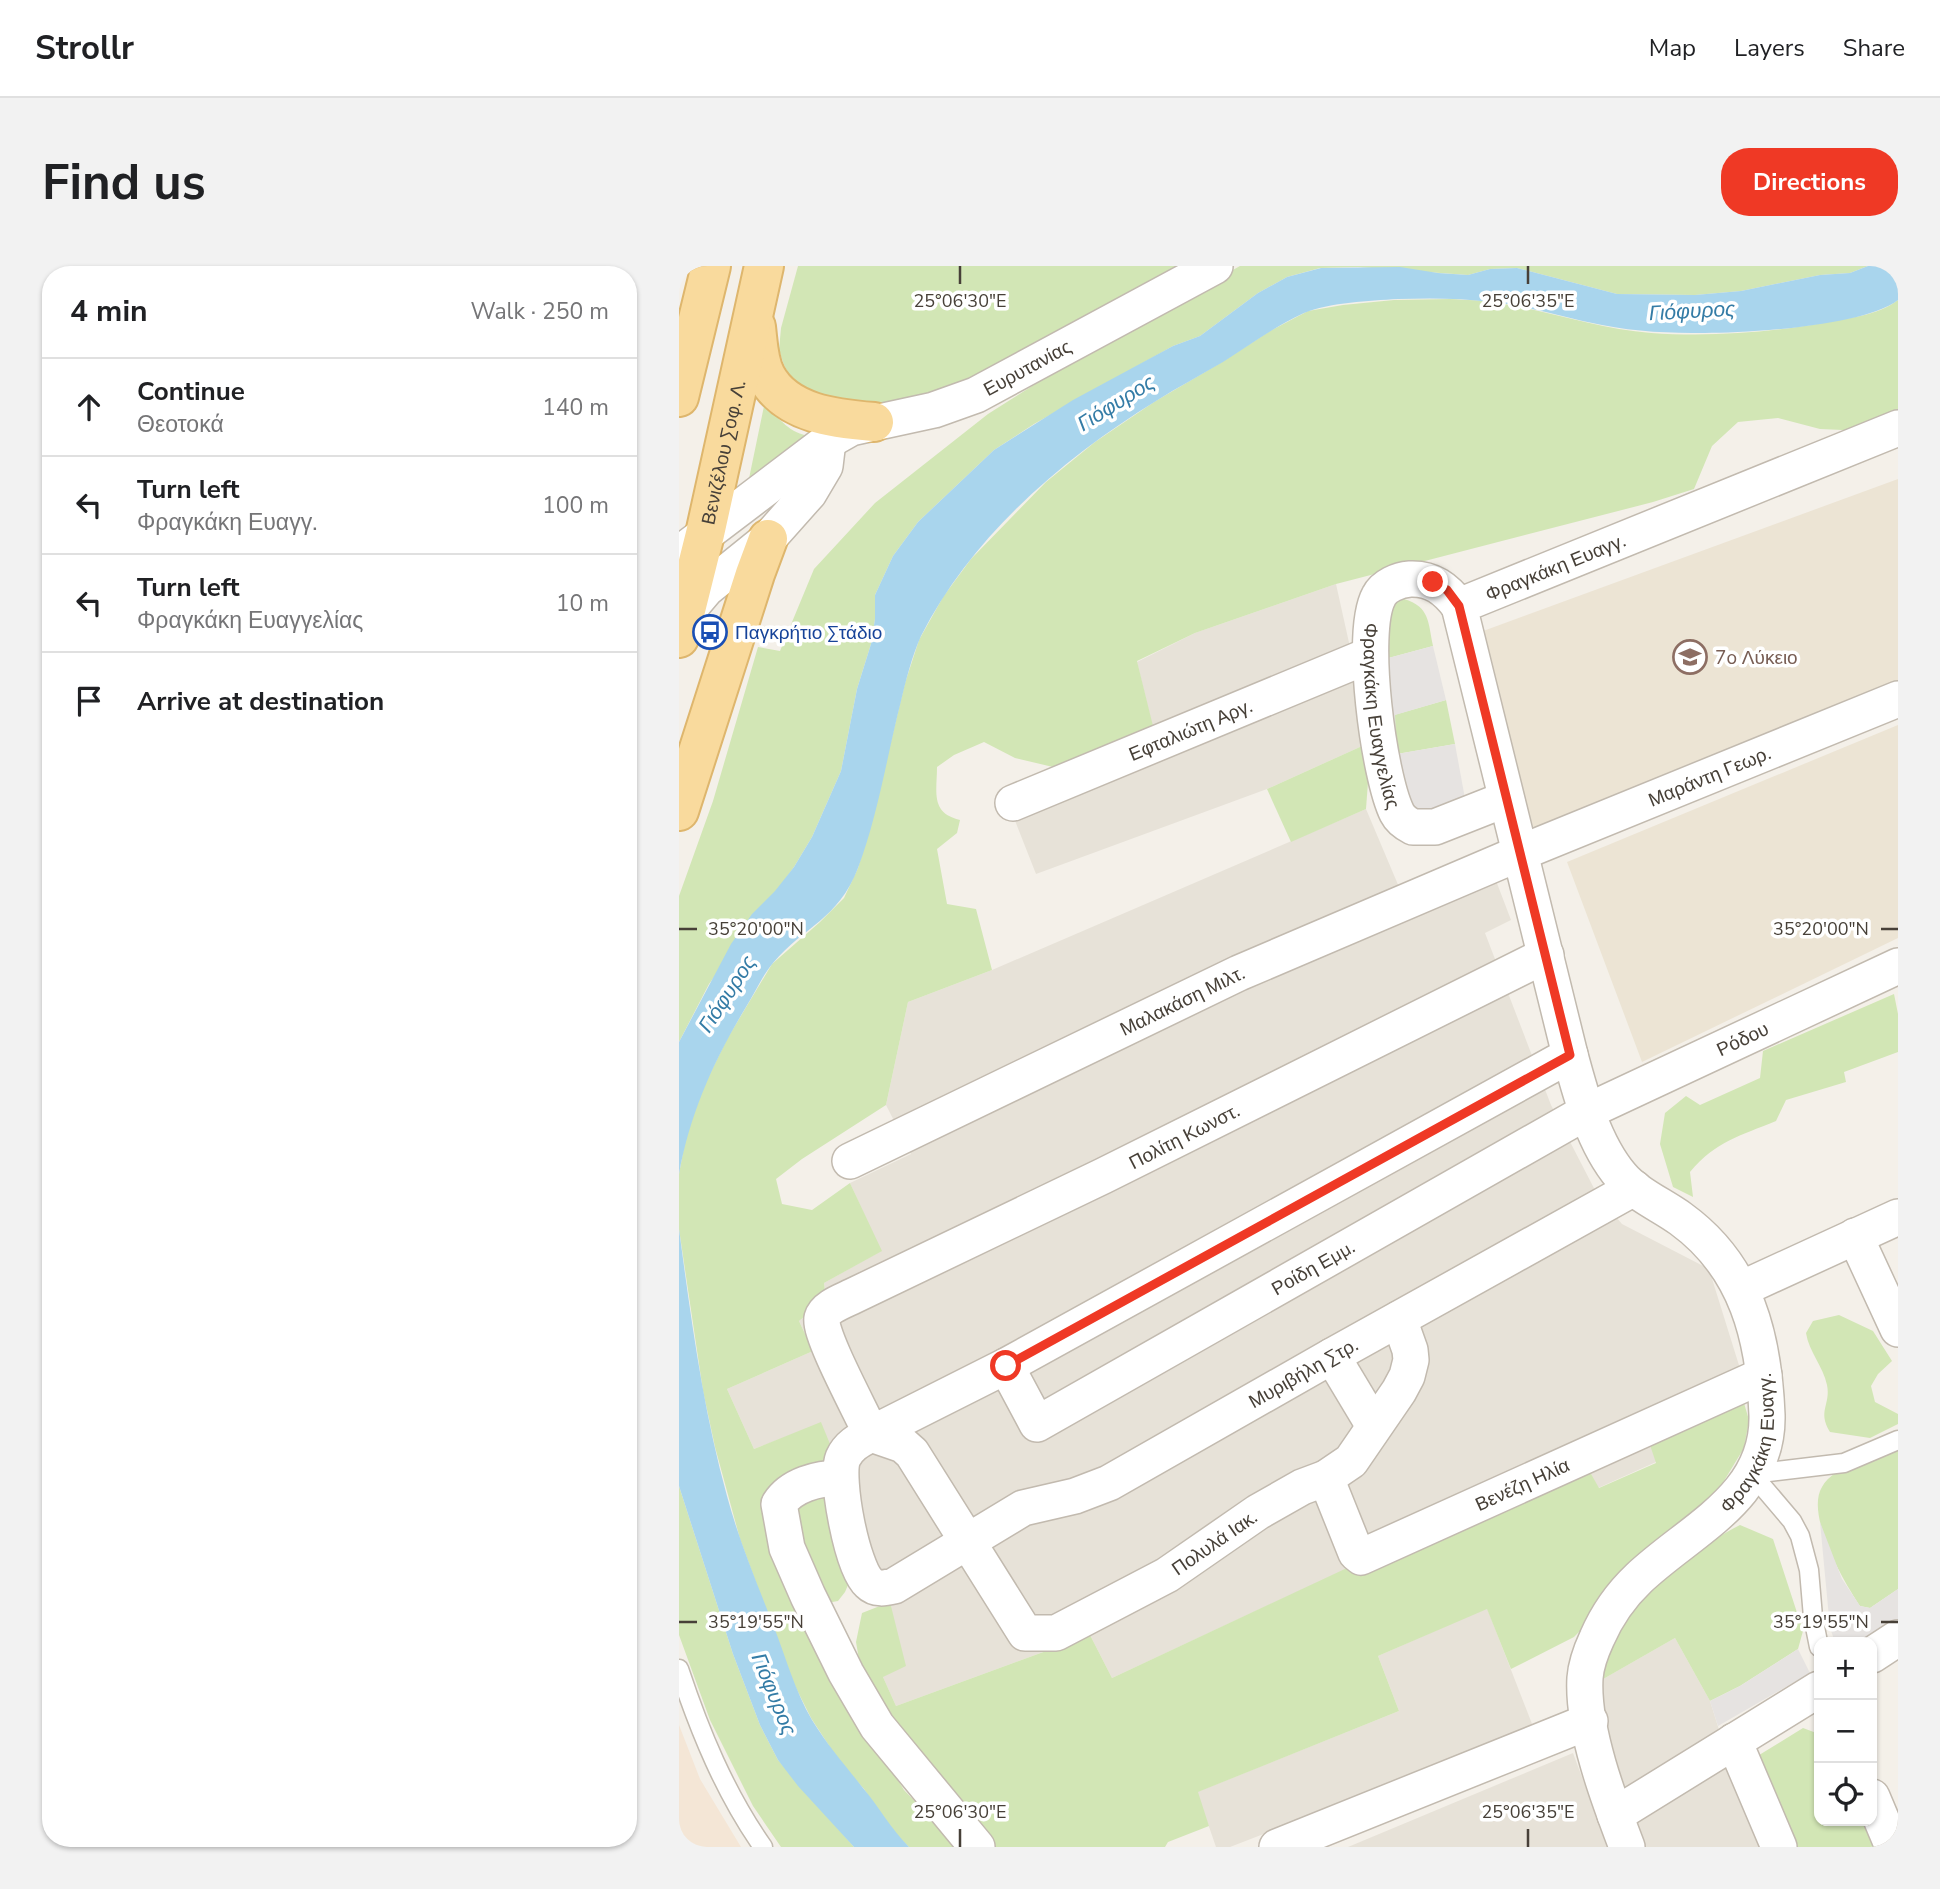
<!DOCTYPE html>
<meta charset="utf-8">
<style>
:root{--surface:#fff;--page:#f2f2f2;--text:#202124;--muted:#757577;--line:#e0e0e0;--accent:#ef3925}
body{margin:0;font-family:"Nunito Sans",sans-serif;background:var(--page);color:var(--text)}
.controls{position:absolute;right:21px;bottom:21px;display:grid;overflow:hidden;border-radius:14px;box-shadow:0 2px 5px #0004}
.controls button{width:63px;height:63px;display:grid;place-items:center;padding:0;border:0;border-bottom:2px solid var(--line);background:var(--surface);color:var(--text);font:35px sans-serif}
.stop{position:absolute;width:21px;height:21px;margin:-16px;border:5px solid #ef3925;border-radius:50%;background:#fff}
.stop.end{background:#ef3925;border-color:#fff;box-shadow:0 2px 7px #0008}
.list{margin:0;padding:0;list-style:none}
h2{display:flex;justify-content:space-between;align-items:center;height:91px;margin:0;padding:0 28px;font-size:30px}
h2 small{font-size:23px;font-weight:400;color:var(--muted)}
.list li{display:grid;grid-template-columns:46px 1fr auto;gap:21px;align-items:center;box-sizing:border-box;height:98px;padding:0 28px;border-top:2px solid var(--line)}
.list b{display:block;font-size:26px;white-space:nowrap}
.list p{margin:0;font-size:23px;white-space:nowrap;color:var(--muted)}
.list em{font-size:23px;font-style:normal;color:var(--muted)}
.icon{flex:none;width:38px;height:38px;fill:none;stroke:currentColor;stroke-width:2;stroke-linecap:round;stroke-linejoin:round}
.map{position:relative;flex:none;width:1219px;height:1581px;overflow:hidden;border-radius:28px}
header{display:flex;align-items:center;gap:42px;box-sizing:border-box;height:98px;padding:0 35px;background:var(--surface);border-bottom:2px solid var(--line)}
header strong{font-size:33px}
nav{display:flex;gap:38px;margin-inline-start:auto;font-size:24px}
.intro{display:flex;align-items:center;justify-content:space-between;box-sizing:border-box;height:168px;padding:0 42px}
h1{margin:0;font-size:49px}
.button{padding:18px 32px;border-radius:28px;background:var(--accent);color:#fff;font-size:24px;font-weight:700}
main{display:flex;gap:42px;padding:0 42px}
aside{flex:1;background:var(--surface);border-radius:28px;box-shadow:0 2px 5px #0004}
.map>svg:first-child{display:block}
.residential{fill:#e7e2d8}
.commercial{fill:#f4e6d6}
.education{fill:#ece4d4}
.green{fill:#d2e6b5}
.parking{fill:#e6e3e1}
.water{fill:#a9d5ed}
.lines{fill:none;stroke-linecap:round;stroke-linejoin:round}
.lane-casing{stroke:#c2baaf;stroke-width:21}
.street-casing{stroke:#c2baaf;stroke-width:38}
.primary-casing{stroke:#deb66d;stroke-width:42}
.lane{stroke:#fff;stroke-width:18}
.street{stroke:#fff;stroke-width:35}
.primary{stroke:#f9da9d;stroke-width:38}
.route{stroke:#ef3925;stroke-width:9}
.ticks{fill:none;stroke:#474038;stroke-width:2.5}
.labels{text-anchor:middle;stroke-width:7;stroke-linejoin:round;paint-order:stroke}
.street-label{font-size:19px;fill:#474038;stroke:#fff}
.transit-label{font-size:19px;fill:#164399;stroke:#fff;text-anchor:start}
.education-label{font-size:19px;fill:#785e54;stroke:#fff;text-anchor:start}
.water-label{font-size:21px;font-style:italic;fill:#347ca6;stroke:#fff}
.ticks-label{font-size:18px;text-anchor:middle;fill:#474038;stroke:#fff;stroke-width:7;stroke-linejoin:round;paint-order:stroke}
</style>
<header>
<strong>Strollr</strong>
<nav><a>Map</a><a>Layers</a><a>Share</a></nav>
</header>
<div class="intro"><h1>Find us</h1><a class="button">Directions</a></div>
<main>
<aside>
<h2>4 min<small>Walk · 250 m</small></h2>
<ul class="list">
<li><svg class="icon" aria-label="ahead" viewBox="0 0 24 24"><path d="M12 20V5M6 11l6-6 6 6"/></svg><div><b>Continue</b><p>Θεοτοκά</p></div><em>140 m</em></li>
<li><svg class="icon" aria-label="left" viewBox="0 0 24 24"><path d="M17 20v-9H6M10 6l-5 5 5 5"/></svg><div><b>Turn left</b><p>Φραγκάκη Ευαγγ.</p></div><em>100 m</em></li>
<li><svg class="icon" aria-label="left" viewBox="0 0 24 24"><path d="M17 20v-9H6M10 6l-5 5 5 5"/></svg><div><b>Turn left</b><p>Φραγκάκη Ευαγγελίας</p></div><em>10 m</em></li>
<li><svg class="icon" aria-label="arrive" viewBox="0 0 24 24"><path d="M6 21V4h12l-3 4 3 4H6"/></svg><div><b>Arrive at destination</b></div></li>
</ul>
</aside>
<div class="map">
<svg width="1219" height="1581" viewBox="0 0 1219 1581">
<rect width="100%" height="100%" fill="#f4f0e9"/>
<!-- residential -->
<g class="residential">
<path d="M 657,318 L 692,476 L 588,523 L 357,608 L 333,547 L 480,487 L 458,396 L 516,367 Z"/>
<path d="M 687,543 L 731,647 L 816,612 L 832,654 L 806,667 L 872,839 L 919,930 L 943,958 L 1030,1003 L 1068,1125 L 969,1171 L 977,1196 L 919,1222 L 904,1193 L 433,1412 L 411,1369 L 217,1440 L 204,1411 L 211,1336 L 142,1157 L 75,1183 L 48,1123 L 134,1085 L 120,1055 L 147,1033 L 145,1017 L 202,985 L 171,917 L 232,888 L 207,839 L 229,736 L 313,704 Z"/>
<path d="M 808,1342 L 855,1463 L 551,1581 L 537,1581 L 518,1526 L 720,1445 L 699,1390 Z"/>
<path d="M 996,1372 L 1031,1435 L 1051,1499 L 1085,1581 L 955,1581 L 912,1420 Z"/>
<path d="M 894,1487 L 929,1581 L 669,1581 Z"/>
</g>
<!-- commercial -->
<path class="commercial" d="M 0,1459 L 21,1513 L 62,1581 L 0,1581 Z"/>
<!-- education -->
<g class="education">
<path d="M 1219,213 L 1219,415 L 858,573 L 796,368 Z"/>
<path d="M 1219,459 L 1219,672 L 963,796 L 888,596 Z"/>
</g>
<!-- green -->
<g class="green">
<path d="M 119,0 L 507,0 L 301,119 L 195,145 L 131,129 L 113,114 L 105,99 L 100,84 L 102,62 Z"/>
<path d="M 561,0 L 1189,0 L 1171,7 L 1141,9 L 1062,25 L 1016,29 L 938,28 L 838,2 L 811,3 L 789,9 L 679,1 L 641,2 L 608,11 L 579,27 L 521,70 L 494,80 L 355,158 L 315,184 L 239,256 L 214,290 L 196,329 L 196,353 L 192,378 L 178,423 L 162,505 L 133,571 L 115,601 L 30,718 L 0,776 L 0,630 L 34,535 L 79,381 L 101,385 L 135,303 L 196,237 L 309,148 L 402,89 Z"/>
<path d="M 771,33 C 787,34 804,34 820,37 C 870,45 921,63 972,67 C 1028,71 1088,67 1143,57 C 1168,52 1198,50 1219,34 L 1219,153 L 1187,165 L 1141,163 L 1099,152 L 1059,156 L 1033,180 L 1015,223 L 974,236 L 657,318 L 516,367 L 458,395 L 475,464 L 374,501 L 336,492 L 305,476 L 275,489 L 258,501 C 258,526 251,547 281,554 L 278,567 L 258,583 L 268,638 L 297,643 L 313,704 L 229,736 L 207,839 L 123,893 L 97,913 L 103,938 L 133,944 L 171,917 L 203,985 L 145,1017 L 147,1033 L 120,1055 L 134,1085 L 48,1123 L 75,1183 L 142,1156 L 151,1178 L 151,1202 L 98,1269 L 174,1440 L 225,1524 L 280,1581 L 230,1581 L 212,1564 L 185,1523 L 160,1495 L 132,1452 L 112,1412 L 61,1273 L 36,1181 L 24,1125 L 0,963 L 0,908 L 7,870 L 24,822 L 48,773 L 93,698 L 141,656 L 165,632 L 179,602 L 192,558 L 226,417 L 240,374 L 264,331 L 292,293 L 367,216 L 416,176 L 475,136 L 543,96 L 591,65 L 629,45 L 664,39 L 715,34 Z"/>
<path d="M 85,140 C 105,154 106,166 134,171 L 67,227 Z"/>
<path d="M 725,333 C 751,341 749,356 754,380 L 702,394 L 711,338 Z"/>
<path d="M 767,434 L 776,478 L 712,489 L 711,475 L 717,469 L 715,449 Z"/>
<path d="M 692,476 L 687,543 L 612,576 L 588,523 Z"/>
<path d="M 1215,728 L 1219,748 L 1219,786 L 1165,806 L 1167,816 L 1107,834 L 1097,855 C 1061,870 1037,875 1011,906 L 1014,931 L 994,921 L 981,878 L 986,847 L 1007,830 L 1021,839 L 1081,812 L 1084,785 Z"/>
<path d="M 1160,1049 L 1194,1065 L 1213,1095 L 1199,1108 L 1192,1120 L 1196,1136 L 1219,1148 L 1219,1158 L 1191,1172 L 1151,1166 C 1138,1145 1152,1139 1148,1119 C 1144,1100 1130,1086 1127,1067 L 1134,1055 Z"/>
<path d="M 1062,1127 L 1070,1154 L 1065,1182 L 1037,1228 L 895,1371 L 832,1403 L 808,1343 L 699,1390 L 720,1445 L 519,1526 L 530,1560 L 489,1576 L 486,1581 L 314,1581 L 243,1501 L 183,1411 L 177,1376 L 183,1347 L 211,1336 L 227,1400 L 204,1411 L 217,1440 L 411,1369 L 433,1412 L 903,1192 L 920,1222 L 977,1197 L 968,1170 Z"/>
<path d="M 1219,1184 L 1219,1323 L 1191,1342 L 1181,1340 C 1165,1316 1126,1249 1143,1221 C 1155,1199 1197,1190 1219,1184 Z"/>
<path d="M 155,1217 L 172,1312 L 166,1326 L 159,1335 L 142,1338 L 111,1270 L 123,1225 Z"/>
<path d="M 0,1220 L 54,1388 L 81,1459 L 99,1494 L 175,1581 L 102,1581 L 74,1540 L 31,1454 L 0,1369 Z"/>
<path d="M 1061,1259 L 1094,1273 L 1124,1365 L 1119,1383 L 1061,1420 L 1031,1435 L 996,1372 L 912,1420 C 923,1398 935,1365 949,1346 C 972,1314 1026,1277 1061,1259 Z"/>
<path d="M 1124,1462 L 1140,1468 L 1140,1555 L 1185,1555 L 1197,1581 L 1108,1581 L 1072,1494 Z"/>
</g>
<!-- parking -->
<g class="parking">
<path d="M 754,380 L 767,434 L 716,449 L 717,469 L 711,475 L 702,394 Z"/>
<path d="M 776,478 L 787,538 L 744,545 L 735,540 L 727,530 L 712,489 Z"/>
<path d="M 1141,1256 L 1163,1313 L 1181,1340 L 1191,1342 L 1219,1323 L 1219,1354 L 1183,1376 L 1156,1376 L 1151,1362 Z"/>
<path d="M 1119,1383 L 1131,1407 L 1039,1460 L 1031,1435 L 1061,1420 Z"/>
</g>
<!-- water -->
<g class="water">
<path d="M 1189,0 L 1219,0 L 1219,34 C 1185,60 1070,67 1026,67 C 991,67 957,66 923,59 C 887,52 850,40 813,36 C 782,32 750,32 719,33 C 689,35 653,36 625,47 C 596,60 571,79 544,96 C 522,109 499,121 477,135 C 384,192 292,271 242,370 C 233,390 227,414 222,435 C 208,490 199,549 179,602 C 159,654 125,660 94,697 C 83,710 76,727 67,741 C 35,794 11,847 0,908 L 0,776 L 52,678 L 73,648 L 96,625 L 115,601 L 133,571 L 162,505 L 178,423 L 192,378 L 196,353 L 196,329 L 214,290 L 239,256 L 315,184 L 394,134 L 494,80 L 521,70 L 579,27 L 608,11 L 642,2 L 721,1 L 759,7 L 789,9 L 811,3 L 838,2 L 938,28 L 1016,29 L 1062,25 L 1141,9 L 1171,7 Z"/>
<path d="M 0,963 C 12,1053 24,1143 48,1230 C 60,1275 78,1317 95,1361 C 107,1392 116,1425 133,1454 C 149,1480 166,1499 184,1522 C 201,1542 211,1562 230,1581 L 175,1581 L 119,1520 L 99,1494 L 81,1459 L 54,1388 L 0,1220 Z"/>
</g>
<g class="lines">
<!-- lane casing -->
<g class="lane-casing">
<g id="lane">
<path d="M 1140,1381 L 1134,1351 L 1130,1304 L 1121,1270 L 1113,1255 L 1073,1208 L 1165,1197 L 1219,1174"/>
<path d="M 0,1403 C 21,1466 46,1527 84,1581"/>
</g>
</g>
<!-- street casing -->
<g class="street-casing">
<g id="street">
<path id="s1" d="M 0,288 L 149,175 L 172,162 L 255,144 L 297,129 L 536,0"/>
<path id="s2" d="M 780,340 C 767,323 753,312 731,313 C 719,314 705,320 700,330 C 680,366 700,511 718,547 C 721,553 728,558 734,561 L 756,561 L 827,533"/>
<path d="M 5,349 L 27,323 L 89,273 L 130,227 L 146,200 L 149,175"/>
<path id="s3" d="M 334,537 L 691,389"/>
<path id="s4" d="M 867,689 L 424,910 L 174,1030 C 164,1035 146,1041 143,1052 C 139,1067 184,1149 192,1168 C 181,1174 170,1179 164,1192 C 156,1212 173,1302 190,1317 C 197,1324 206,1322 215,1320 L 344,1242 L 396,1230 L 430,1217 L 653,1090 L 955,922"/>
<path id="s5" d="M 171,895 L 560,707 L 841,587 L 1219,433"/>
<path d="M 1176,970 L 1219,1063"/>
<path d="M 1062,1023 L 1219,951"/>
<path d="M 653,1090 L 695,1160"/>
<path id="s6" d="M 327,1100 L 358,1158 L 909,845 L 1219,700"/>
<path d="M 192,1168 L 327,1100 L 891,789"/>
<path id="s7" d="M 192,1168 L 224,1179 L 233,1187 L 346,1367 L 377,1367 L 488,1309 L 579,1246 L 623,1221 L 647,1212 L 672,1195 L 720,1125 L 728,1110 L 732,1094 L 731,1084 L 720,1053"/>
<path d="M 161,1212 C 139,1212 112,1219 100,1238 L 108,1282 L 129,1330 L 167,1407 L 198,1460 L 298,1581"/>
<path id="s8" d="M 647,1212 L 677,1287 L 682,1291 L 1085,1109"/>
<path d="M 1193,1389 L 1219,1372"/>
<path d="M 1055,1475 L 1100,1581"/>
<path d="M 1193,1531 L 1214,1581"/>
<path d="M 936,1549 L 1140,1423"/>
<path d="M 598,1581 L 911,1455"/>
<path id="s9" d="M 948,1581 C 930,1534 903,1463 906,1412 C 907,1398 912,1385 918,1372 C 928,1349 942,1329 960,1312 C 1012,1263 1090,1231 1088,1149 C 1085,1072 1068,1001 1002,953 C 983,939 958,929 942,910 C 915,878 902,830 891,789 L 780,340 L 1219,162"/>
</g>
</g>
<!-- primary casing -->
<g class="primary-casing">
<g id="primary">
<path d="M 77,61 C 79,77 79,95 87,110 C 107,148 157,153 195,156"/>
<path d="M 0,131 L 32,0"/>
<path id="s10" d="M 0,372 L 26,268 L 85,0"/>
<path d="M 0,545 L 76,308 L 89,273"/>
</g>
</g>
<!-- lane -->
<use href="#lane" class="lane"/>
<!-- street -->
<use href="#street" class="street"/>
<!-- primary -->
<use href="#primary" class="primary"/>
</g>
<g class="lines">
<!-- route -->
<path class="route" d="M 327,1100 L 891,789 L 780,340 L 768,324 L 754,316"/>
</g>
<!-- ticks -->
<path class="ticks" d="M 281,0 L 281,18M 849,0 L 849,18M 0,663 L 18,663M 1202,663 L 1219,663M 0,1356 L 18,1356M 1202,1356 L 1219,1356M 281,1563 L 281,1581M 849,1563 L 849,1581"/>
<!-- icons -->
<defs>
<g id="bus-ring" transform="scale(1.75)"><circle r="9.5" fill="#fff" stroke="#1a4fb4" stroke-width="1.5"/><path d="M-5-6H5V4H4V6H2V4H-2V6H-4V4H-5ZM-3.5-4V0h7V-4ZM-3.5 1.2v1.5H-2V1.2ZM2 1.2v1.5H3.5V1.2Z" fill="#1a4fb4"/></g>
<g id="school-ring" transform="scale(1.75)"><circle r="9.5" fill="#fff" stroke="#8d6e63" stroke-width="1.5"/><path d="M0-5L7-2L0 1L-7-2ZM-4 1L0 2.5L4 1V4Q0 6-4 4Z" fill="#8d6e63"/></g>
</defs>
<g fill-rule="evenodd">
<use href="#bus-ring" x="31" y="366"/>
<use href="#school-ring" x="1011" y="391"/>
</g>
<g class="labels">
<!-- street labels -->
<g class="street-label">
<text dy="7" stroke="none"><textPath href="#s1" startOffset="401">Ευρυτανίας</textPath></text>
<text dy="7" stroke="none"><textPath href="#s10" startOffset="191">Βενιζέλου Σοφ. Λ.</textPath></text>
<text dy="7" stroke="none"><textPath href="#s9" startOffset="1502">Φραγκάκη Ευαγγ.</textPath></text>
<text dy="7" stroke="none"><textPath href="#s2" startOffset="217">Φραγκάκη Ευαγγελίας</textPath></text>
<text dy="7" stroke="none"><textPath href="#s3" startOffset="192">Εφταλιώτη Αργ.</textPath></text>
<text dy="7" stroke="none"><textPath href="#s5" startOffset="942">Μαράντη Γεωρ.</textPath></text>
<text dy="7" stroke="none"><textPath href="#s5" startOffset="369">Μαλακάση Μιλτ.</textPath></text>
<text dy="7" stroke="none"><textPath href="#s6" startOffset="870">Ρόδου</textPath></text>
<text transform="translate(505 870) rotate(-27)" y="7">Πολίτη Κωνστ.</text>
<text dy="7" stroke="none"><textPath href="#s6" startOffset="383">Ροίδη Εμμ.</textPath></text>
<text dy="7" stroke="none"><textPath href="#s4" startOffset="1596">Μυριβήλη Στρ.</textPath></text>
<text dy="7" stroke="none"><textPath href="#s9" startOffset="474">Φραγκάκη Ευαγγ.</textPath></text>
<text dy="7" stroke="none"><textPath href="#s8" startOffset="264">Βενέζη Ηλία</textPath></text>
<text dy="7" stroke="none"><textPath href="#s7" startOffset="472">Πολυλά Ιακ.</textPath></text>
</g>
<!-- transit labels -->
<g class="transit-label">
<text x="56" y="373">Παγκρήτιο Στάδιο</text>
</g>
<!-- education labels -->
<g class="education-label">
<text x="1036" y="398">7o Λύκειο</text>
</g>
<!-- water labels -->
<g class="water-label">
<text transform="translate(1013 45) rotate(-3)" y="7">Γιόφυρος</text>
<text transform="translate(437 137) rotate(-32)" y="7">Γιόφυρος</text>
<text transform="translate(48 728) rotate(-57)" y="7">Γιόφυρος</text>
<text transform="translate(95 1428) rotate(68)" y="7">Γιόφυρος</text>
</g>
</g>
<g class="ticks-label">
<text x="281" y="41">25°06'30"E</text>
<text x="849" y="41">25°06'35"E</text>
<text x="77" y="669">35°20'00"N</text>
<text x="1142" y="669">35°20'00"N</text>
<text x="77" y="1362">35°19'55"N</text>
<text x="1142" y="1362">35°19'55"N</text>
<text x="281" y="1552">25°06'30"E</text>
<text x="849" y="1552">25°06'35"E</text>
</g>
</svg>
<div class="controls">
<button>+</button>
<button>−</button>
<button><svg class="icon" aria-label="locate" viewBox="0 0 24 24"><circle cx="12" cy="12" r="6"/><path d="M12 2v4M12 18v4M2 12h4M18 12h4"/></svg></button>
</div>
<div class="stop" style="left:327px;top:1100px"></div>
<div class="stop end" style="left:754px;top:316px"></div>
</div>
</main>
